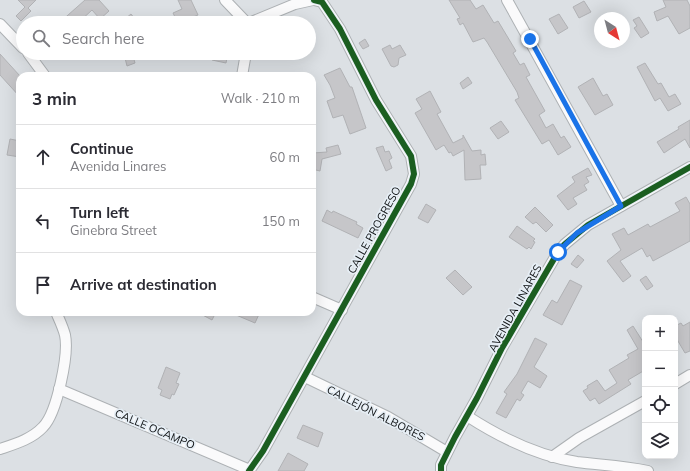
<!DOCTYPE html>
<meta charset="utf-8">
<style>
:root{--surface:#fff;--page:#f7f7f7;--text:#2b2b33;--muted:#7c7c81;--line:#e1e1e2}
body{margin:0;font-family:Mulish,sans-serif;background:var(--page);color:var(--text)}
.controls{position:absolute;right:12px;bottom:12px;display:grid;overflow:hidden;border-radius:8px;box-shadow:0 4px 16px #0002}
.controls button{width:36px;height:36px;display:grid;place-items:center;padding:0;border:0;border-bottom:1px solid var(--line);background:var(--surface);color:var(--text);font:20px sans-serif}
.compass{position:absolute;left:594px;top:12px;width:36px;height:36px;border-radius:50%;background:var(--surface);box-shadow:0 4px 16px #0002;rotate:144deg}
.stop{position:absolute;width:12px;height:12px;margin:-9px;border:3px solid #1a73e8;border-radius:50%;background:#fff}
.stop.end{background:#1a73e8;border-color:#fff;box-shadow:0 1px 4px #0008}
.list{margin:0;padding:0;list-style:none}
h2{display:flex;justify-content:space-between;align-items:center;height:52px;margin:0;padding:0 16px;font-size:17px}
h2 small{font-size:13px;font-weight:400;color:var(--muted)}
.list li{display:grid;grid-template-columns:26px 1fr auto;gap:12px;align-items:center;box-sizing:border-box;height:64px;padding:0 16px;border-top:1px solid var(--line)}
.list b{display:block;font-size:15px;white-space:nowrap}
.list p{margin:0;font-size:13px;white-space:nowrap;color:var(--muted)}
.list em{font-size:13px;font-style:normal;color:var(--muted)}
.icon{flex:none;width:22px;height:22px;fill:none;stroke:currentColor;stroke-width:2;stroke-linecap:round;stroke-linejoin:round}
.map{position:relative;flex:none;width:690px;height:471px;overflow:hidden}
.search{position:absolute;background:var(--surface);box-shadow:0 4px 16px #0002;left:16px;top:16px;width:300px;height:44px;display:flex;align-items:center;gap:10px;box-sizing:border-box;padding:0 14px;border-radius:22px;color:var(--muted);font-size:15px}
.panel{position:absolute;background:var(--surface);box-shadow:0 4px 16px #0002;left:16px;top:72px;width:300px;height:244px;border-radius:12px}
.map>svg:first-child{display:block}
.building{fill:#c6c6c9;stroke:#b1b2b5}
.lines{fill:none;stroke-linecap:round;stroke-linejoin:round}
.minor-casing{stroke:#adb1b4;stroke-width:12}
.minor{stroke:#fafafb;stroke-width:10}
.cycleway-casing{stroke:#e6eef5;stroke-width:8}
.cycleway{stroke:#1b5e20;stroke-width:6}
.route{stroke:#1a73e8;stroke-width:5}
.labels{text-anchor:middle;stroke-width:3.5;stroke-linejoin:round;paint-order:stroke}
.street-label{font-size:11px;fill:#0e1113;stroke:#e6eef5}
</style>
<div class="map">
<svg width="690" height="471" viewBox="0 0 690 471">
<rect width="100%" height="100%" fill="#dce0e4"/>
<!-- building -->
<g class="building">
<path d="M 18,0 L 36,0 L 28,8 L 31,11 L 21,21 L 16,16 L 25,7 Z"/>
<path d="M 85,0 L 99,0 L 109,11 L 100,19 L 92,10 L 78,23 L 59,23 Z"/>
<path d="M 178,0 L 191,0 L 198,15 L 178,23 L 173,13 L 182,9 Z"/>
<path d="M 449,0 L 470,0 L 476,9 L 483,5 L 494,23 L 498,21 L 516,51 L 513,53 L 520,65 L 524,63 L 530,75 L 526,77 L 545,111 L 539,115 L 546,128 L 553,124 L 561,138 L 564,136 L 571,147 L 558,155 L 549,140 L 542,144 L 515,100 L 519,98 L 517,92 L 487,42 L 484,38 L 473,42 L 463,23 L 460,25 L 457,19 L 460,18 Z"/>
<path d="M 663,0 L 687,0 L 690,6 L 690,28 L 679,34 L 668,16 L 657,21 L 654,12 L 666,7 Z"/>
<path d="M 584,1 L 591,12 L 579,18 L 573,7 Z"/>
<path d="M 131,14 L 138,23 L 120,23 Z"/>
<path d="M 559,14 L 568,28 L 558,34 L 549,19 Z"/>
<path d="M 639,17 L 649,33 L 641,38 L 634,28 L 637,26 L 633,20 Z"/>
<path d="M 365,39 L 369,46 L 363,49 L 359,43 Z"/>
<path d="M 390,45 L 392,49 L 400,45 L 406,55 L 399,58 L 398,65 L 394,67 L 391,66 L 382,49 Z"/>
<path d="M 213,53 L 228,53 L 226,63 L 212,60 Z"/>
<path d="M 0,54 L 20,76 L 20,97 L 0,75 Z"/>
<path d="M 133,56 L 135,63 L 127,66 L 125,58 Z"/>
<path d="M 645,63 L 658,84 L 661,83 L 669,97 L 675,94 L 681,104 L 668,111 L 660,98 L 655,101 L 637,67 Z"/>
<path d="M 340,68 L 350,87 L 352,87 L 366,128 L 350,134 L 343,115 L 333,118 L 327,101 L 335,98 L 330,85 L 324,75 Z"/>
<path d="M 468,77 L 472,83 L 463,89 L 460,83 Z"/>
<path d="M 593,78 L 603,96 L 607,94 L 613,105 L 595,115 L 578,87 Z"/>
<path d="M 430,91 L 441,112 L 437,114 L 453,143 L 463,138 L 463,135 L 472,151 L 481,150 L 481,155 L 485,154 L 486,165 L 480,165 L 481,179 L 465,180 L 464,150 L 453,156 L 451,152 L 449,153 L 444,145 L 436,150 L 415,113 L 422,109 L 416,99 Z"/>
<path d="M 690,120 L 690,148 L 685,139 L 664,153 L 657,142 L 679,129 L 678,127 Z"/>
<path d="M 501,121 L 509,132 L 498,139 L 490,128 Z"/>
<path d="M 10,139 L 20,141 L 20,157 L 7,155 Z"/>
<path d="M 338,145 L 341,154 L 322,159 L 320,171 L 312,169 L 313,153 L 327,152 L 326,148 Z"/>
<path d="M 383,146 L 385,152 L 389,151 L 392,158 L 389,160 L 392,168 L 386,171 L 376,148 Z"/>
<path d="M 588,168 L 592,175 L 586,177 L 589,182 L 584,185 L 587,190 L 573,198 L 577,204 L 568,210 L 557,196 L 575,182 L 572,177 Z"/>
<path d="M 686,197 L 690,204 L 690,241 L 653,261 L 650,255 L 647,257 L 642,248 L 620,261 L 631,276 L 623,282 L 607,261 L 621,250 L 612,234 L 624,228 L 628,235 L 648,224 L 650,227 L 680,211 L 675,203 Z"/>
<path d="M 426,204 L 436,210 L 428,223 L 418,218 Z"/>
<path d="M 535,207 L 553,225 L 546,232 L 536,222 L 533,224 L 525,217 Z"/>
<path d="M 327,210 L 332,213 L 333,211 L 357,222 L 356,224 L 363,228 L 358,238 L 322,221 Z"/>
<path d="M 517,226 L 535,239 L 533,241 L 535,242 L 531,249 L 529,247 L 527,249 L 509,237 Z"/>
<path d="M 578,255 L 584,260 L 577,268 L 571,264 Z"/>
<path d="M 455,270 L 472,287 L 463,295 L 446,278 Z"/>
<path d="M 646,276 L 653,286 L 647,290 L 640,280 Z"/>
<path d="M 570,280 L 582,286 L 562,325 L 543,315 L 552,300 L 557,303 Z"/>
<path d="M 197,312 L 216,312 L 212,320 Z"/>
<path d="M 229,312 L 260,312 L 255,323 Z"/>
<path d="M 690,322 L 690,351 L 685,353 L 675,336 L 675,326 L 681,323 L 683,326 Z"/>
<path d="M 633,326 L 645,345 L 645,370 L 628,380 L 631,384 L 599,404 L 595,398 L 590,401 L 583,391 L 588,388 L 587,386 L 597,380 L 605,391 L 617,383 L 609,370 L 629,358 L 627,355 L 638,349 L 627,330 Z"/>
<path d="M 535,338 L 547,344 L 534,367 L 547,376 L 540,388 L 528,381 L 521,393 L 524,395 L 520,401 L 517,399 L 506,418 L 496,413 L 507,394 L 504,392 L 517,374 Z"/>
<path d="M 166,367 L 180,373 L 176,383 L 179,384 L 174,395 L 172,394 L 170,399 L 160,395 L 162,390 L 158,388 Z"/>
<path d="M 303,425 L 323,433 L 318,447 L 297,438 Z"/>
<path d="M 288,453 L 308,464 L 304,471 L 278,471 Z"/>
</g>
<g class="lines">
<!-- minor casing -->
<g class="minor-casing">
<g id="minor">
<path d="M 225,0 L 247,23"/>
<path d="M 507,0 L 621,206"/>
<path d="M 249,23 L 295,4 L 313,0"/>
<path d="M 0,24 L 23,48"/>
<path d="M 28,53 L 45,76"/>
<path d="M 242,76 L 246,53"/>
<path d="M 312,297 L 342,310"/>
<path d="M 305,377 L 388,417 L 447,452"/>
<path d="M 675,384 L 690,375"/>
<path d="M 59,389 L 250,470"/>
<path d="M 467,416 C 501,438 537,456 577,462 C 601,465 624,466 648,471"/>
<path d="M 0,449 C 15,444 32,439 43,427 C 57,413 69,354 65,335 C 63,327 59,319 56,312"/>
<path d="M 552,457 L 579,438 L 645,401"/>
<path d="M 249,471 L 263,451 L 411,184 L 414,174 L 411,156 L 376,100 L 340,29 L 322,2 L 314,0"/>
<path d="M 441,471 L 441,465 L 455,437 L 477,398 L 502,348 L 558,252 L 565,244 L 588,225 L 690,167"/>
</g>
</g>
<!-- minor -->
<use href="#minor" class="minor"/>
<!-- cycleway casing -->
<g class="cycleway-casing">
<g id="cycleway">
<path d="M 249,471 L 263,451 L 411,184 L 414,174 L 411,156 L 376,100 L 340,29 L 322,2 L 314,0"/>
<path d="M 441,471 L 441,465 L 455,437 L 477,398 L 502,348 L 558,252 L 565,244 L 588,225 L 690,167"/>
</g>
</g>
<!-- cycleway -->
<use href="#cycleway" class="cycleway"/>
</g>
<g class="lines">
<!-- route -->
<path class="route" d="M 530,39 L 621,206 L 577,233 L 558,252"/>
</g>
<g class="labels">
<!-- street labels -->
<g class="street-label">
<text transform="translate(374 230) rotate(-61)" y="4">CALLE PROGRESO</text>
<text transform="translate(515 308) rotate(-61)" y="4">AVENIDA LINARES</text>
<text transform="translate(376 413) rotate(27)" y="4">CALLEJÓN ALBORES</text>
<text transform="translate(155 429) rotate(23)" y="4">CALLE OCAMPO</text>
</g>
</g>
</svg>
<div class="controls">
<button>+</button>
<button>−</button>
<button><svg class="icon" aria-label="locate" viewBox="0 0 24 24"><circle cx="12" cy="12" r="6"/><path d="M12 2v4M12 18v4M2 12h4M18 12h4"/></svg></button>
<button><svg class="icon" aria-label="layers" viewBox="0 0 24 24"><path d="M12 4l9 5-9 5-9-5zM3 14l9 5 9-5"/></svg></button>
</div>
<svg class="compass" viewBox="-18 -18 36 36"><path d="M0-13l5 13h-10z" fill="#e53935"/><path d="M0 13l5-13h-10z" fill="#7c7c81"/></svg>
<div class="stop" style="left:558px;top:252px"></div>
<div class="stop end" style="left:530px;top:39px"></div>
<div class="search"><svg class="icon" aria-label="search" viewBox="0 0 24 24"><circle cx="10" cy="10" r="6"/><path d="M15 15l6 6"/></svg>Search here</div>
<section class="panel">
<h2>3 min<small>Walk · 210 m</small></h2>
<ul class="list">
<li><svg class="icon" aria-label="ahead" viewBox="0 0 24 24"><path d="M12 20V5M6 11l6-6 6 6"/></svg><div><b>Continue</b><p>Avenida Linares</p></div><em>60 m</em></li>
<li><svg class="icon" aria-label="left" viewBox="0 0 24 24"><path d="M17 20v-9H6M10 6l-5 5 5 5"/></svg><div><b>Turn left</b><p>Ginebra Street</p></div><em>150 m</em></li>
<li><svg class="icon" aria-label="arrive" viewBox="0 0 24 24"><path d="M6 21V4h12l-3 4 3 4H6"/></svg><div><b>Arrive at destination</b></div></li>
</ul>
</section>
</div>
